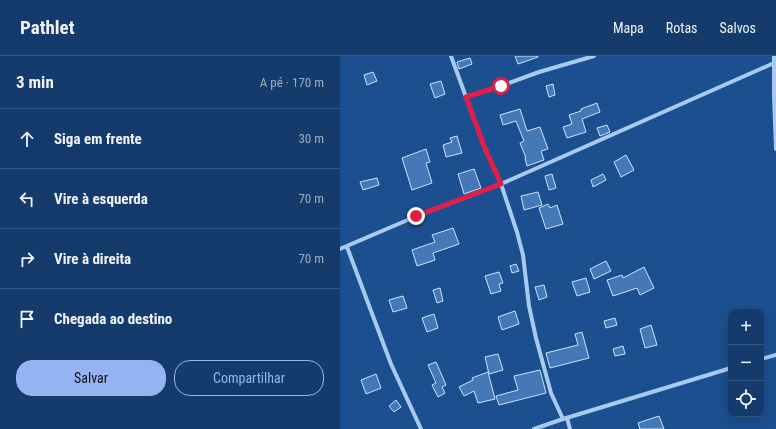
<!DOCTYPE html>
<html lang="pt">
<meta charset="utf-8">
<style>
:root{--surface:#143b6b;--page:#1d4271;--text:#f1f3f6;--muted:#9dadc1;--line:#33557e;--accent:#95b2f1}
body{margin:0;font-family:"Roboto Condensed",sans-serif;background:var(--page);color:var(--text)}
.controls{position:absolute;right:12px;bottom:12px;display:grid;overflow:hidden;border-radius:8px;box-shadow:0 4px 16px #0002}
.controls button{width:36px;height:36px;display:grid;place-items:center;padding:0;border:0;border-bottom:1px solid var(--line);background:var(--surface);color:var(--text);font:20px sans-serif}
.stop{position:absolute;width:12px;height:12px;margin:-9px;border:3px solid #e11d48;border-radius:50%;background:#fff}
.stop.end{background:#e11d48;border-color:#fff;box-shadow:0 1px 4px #0008}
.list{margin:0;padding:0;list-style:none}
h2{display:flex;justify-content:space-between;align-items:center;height:52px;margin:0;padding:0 16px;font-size:17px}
h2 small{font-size:13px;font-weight:400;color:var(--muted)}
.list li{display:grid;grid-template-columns:26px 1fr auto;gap:12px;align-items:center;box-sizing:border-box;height:60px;padding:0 16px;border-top:1px solid var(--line)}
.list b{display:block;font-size:15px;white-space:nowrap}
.list em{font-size:13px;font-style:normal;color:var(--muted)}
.actions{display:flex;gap:8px;padding:12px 16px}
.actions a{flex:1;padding:9px 0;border:1px solid var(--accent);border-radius:16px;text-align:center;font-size:14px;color:var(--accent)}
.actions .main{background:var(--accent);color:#111}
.icon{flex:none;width:22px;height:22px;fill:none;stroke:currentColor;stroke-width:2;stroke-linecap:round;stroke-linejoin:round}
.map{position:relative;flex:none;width:436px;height:373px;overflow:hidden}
header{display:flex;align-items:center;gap:24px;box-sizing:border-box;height:56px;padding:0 20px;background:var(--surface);border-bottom:1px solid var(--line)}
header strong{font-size:19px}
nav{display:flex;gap:22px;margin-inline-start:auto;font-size:14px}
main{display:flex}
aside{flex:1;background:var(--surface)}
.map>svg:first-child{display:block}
.building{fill:#4478b7;stroke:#cfe3fa}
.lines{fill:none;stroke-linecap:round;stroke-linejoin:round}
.minor{stroke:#a9c9ee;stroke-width:4}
.route{stroke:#e11d48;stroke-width:5}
</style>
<header>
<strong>Pathlet</strong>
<nav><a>Mapa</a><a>Rotas</a><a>Salvos</a></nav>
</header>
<main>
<aside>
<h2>3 min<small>A pé · 170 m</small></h2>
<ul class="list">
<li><svg class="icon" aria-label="ahead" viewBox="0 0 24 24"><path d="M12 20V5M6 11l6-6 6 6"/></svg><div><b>Siga em frente</b></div><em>30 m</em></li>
<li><svg class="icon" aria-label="left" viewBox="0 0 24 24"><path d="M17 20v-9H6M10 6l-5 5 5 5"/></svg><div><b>Vire à esquerda</b></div><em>70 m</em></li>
<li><svg class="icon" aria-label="right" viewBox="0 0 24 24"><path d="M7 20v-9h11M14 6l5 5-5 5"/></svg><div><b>Vire à direita</b></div><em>70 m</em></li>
<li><svg class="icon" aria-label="arrive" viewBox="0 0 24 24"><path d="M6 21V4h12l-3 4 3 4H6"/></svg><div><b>Chegada ao destino</b></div></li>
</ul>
<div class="actions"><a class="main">Salvar</a><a>Compartilhar</a></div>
</aside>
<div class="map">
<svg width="436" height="373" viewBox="0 0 436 373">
<rect width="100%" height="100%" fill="#1b4f8f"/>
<!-- building -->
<g class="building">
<path d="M 175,0 L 198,0 L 198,1 L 178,8 Z"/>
<path d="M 130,2 L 132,8 L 119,13 L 117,6 Z"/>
<path d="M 33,16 L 37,25 L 27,29 L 24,19 Z"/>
<path d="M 101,25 L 105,38 L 95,42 L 90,28 Z"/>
<path d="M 213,28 L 215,39 L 209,41 L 206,30 Z"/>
<path d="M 257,47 L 260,56 L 242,63 L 246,76 L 227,82 L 223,71 L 232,68 L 229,59 L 241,55 L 241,53 Z"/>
<path d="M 180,53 L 187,75 L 200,71 L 208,93 L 201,95 L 204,104 L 187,110 L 185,102 L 186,102 L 180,87 L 184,85 L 176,65 L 163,69 L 160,59 Z"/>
<path d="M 267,69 L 270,76 L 260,80 L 257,72 Z"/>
<path d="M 117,80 L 122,97 L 106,101 L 103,89 L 112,86 L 110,82 Z"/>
<path d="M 86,93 L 90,106 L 86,107 L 92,127 L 72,134 L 62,102 Z"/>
<path d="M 286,99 L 294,114 L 281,121 L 274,106 Z"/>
<path d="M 134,113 L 141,132 L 124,138 L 118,118 Z"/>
<path d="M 212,118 L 216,132 L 209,134 L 205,120 Z"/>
<path d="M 263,118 L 266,124 L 253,131 L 251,124 Z"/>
<path d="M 37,122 L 39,129 L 23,134 L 20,126 Z"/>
<path d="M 198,136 L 202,149 L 184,154 L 181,140 Z"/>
<path d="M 208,148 L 210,152 L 217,149 L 223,168 L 206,173 L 199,152 Z"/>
<path d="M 113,172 L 119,188 L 93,197 L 95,204 L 77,210 L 72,194 L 95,186 L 92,179 Z"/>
<path d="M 266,205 L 271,215 L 254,223 L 250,213 Z"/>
<path d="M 176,208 L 179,215 L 172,217 L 170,210 Z"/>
<path d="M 304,211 L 314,232 L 300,239 L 297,232 L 273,240 L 267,224 L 282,219 L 283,222 Z"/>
<path d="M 159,216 L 163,227 L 159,228 L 161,235 L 151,238 L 145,220 Z"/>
<path d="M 246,222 L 250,236 L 237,240 L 232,226 Z"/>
<path d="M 204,229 L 207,241 L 199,244 L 195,231 Z"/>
<path d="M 100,232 L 103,245 L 97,247 L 93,234 Z"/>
<path d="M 63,240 L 67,252 L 53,256 L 49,244 Z"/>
<path d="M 175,255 L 179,268 L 162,274 L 158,261 Z"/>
<path d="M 94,258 L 98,272 L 87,276 L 82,262 Z"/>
<path d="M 275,262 L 277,269 L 266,272 L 264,265 Z"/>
<path d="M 311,269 L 317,289 L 305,292 L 300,273 Z"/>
<path d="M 242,276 L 249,302 L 210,312 L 206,297 L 238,289 L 235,278 Z"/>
<path d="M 283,290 L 285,298 L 275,300 L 273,293 Z"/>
<path d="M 158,298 L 163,314 L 149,318 L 145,301 Z"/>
<path d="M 96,306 L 106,329 L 102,331 L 105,337 L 98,341 L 92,329 L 96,327 L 88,309 Z"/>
<path d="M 200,314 L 206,337 L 159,349 L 156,340 L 178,334 L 174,320 Z"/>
<path d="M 148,316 L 155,343 L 138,347 L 134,335 L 124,340 L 119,331 L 133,324 L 132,322 Z"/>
<path d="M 36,318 L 41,332 L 26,338 L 21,324 Z"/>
<path d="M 56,344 L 61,351 L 54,356 L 49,350 Z"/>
<path d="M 319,360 L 324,373 L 300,373 L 298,367 Z"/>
</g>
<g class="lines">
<!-- minor -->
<g class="minor">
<path d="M 111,0 L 126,41"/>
<path d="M 434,0 L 434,40 L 436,93"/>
<path d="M 7,191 L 51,308 L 81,373"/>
<path d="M 0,193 L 77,160 L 161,128 L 144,90 L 126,41 L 161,30 L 199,16 L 254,0"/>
<path d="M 421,303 L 436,299"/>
<path d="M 227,362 L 230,373"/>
<path d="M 223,363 L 211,337 L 196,282 L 189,250 L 183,199 L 177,176 L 161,128 L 434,7"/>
<path d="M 194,373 L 223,363 L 391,312"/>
</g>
</g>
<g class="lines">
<!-- route -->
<path class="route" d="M 76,160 L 161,128 L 144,90 L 126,41 L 161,30"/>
</g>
</svg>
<div class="controls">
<button>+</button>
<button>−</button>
<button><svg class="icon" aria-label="locate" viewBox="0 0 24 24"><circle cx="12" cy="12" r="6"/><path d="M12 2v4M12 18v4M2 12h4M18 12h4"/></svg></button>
</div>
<div class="stop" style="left:161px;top:30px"></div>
<div class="stop end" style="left:76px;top:160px"></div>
</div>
</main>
